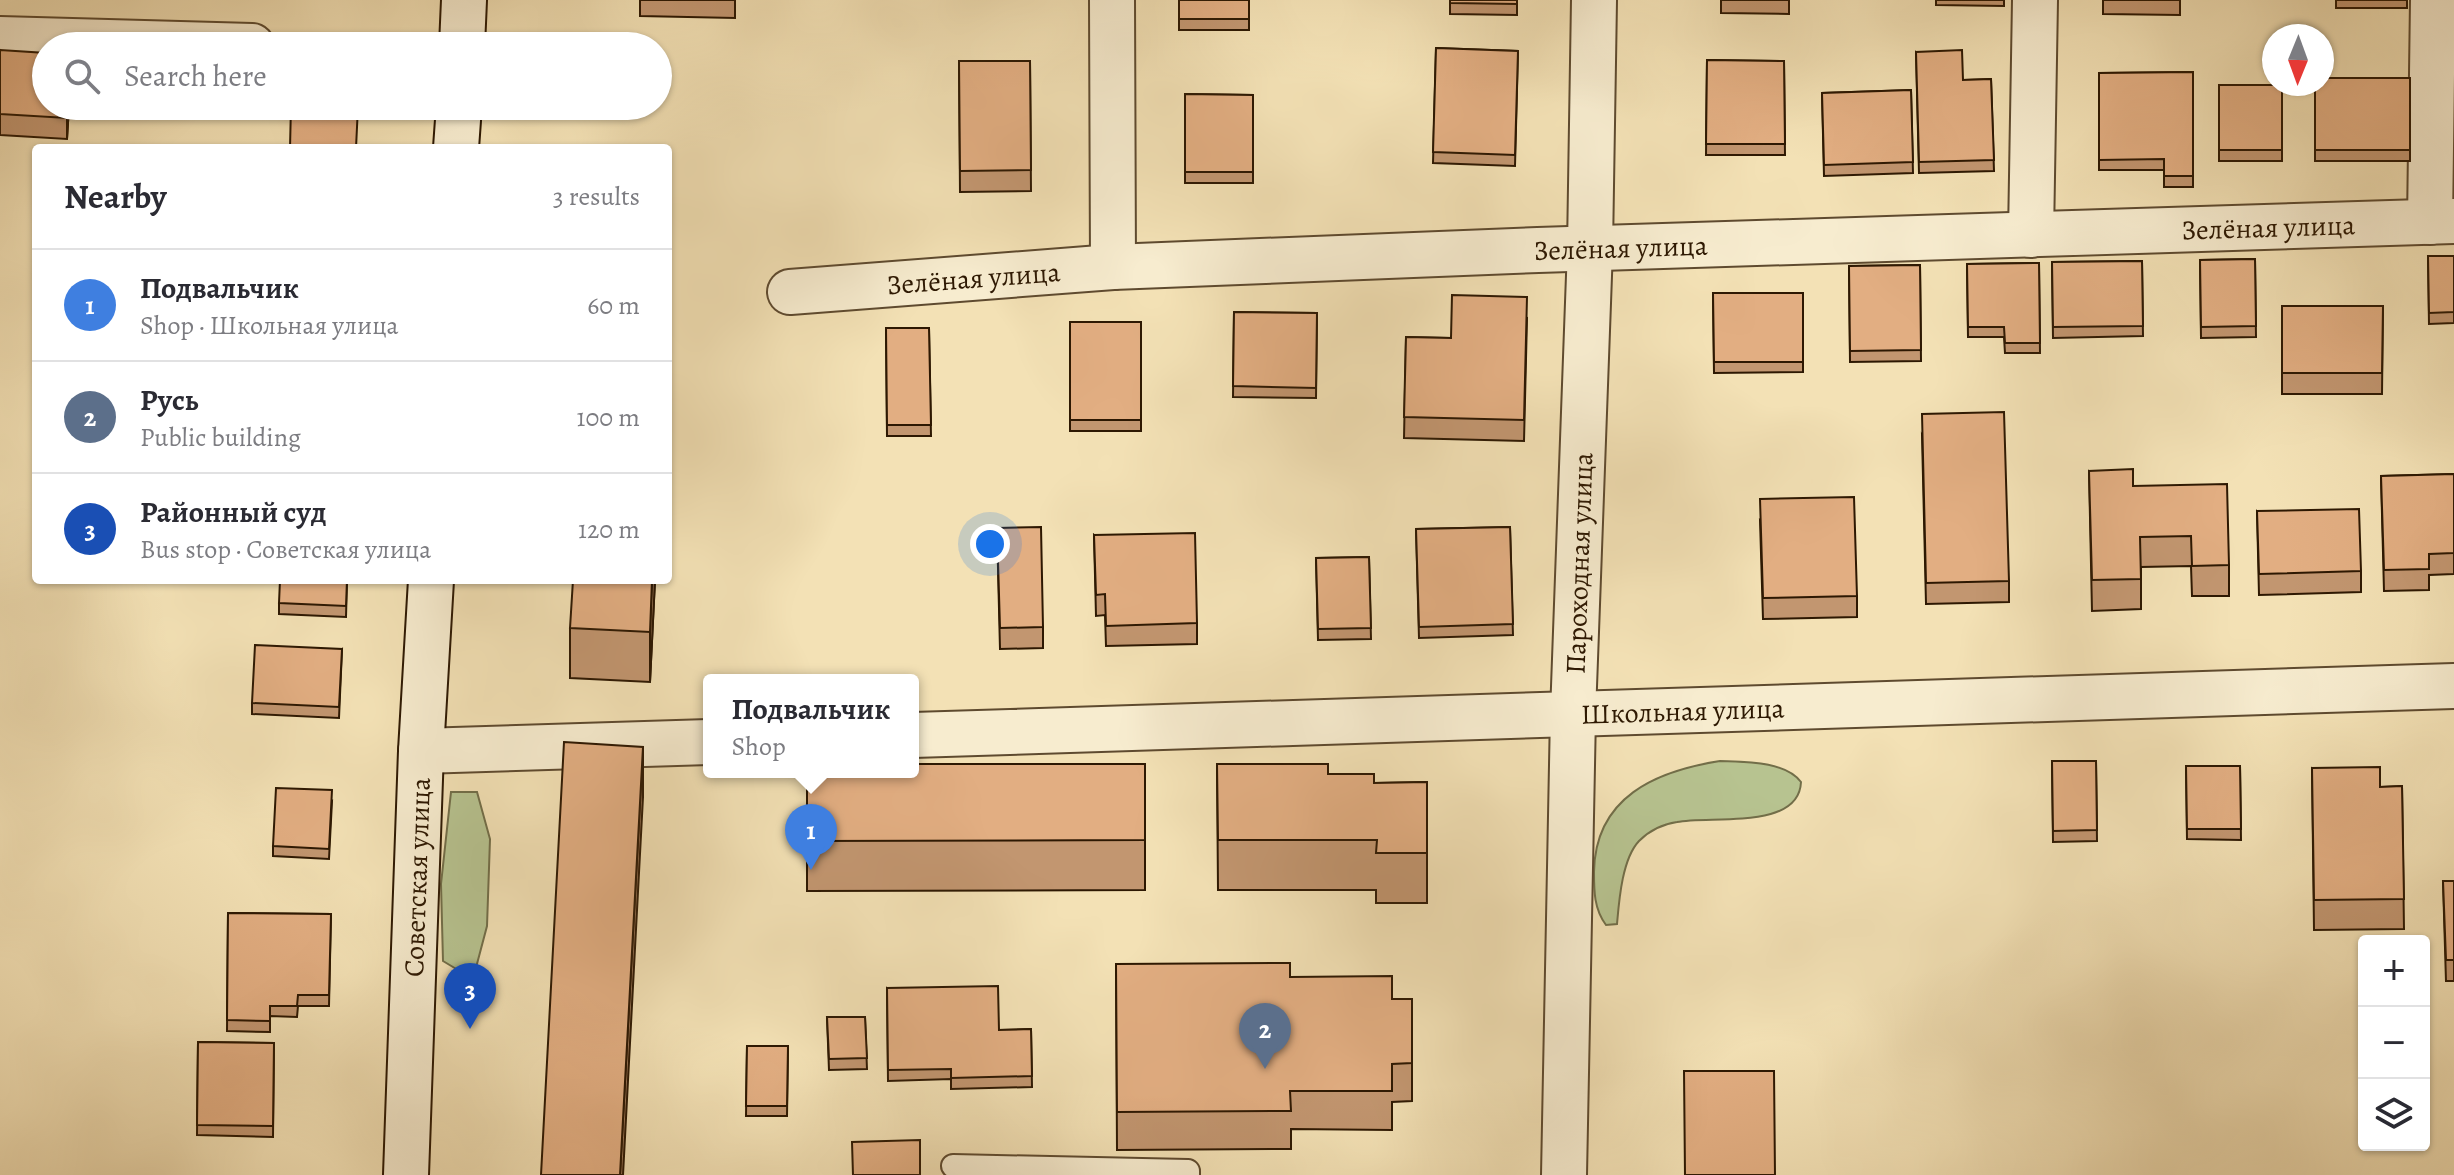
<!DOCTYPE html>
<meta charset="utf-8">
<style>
:root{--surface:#fff;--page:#f7f7f7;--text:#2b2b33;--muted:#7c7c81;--line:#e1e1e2;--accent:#b45309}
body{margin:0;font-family:Alegreya,serif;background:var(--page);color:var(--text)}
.controls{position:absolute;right:24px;bottom:24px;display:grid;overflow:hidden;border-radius:8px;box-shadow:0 2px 6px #0004}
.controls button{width:72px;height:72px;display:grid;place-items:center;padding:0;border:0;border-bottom:2px solid var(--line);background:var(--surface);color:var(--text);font:40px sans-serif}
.compass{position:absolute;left:2262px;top:24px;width:72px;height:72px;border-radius:50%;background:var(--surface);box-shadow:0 2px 6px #0004;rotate:181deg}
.you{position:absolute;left:990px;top:544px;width:28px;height:28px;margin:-20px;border:6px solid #fff;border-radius:50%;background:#1a73e8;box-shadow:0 0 0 12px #1a73e833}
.badge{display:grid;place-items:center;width:52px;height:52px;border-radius:50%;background:var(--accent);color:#fff;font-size:26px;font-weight:700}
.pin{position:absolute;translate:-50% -66px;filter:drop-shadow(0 2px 4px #0008)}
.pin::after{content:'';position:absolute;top:42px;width:28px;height:24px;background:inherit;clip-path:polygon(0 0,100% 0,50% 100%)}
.popup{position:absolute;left:703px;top:674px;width:216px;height:104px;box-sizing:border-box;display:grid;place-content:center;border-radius:8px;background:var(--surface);filter:drop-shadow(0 2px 6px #0005);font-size:26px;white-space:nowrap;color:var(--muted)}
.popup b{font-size:30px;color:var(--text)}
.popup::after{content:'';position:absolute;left:50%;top:100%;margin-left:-16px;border:16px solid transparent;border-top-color:var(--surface)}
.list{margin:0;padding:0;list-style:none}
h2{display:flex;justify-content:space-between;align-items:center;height:104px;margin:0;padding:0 32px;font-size:34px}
h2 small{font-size:26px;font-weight:400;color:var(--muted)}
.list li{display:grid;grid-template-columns:52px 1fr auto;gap:24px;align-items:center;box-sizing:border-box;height:112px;padding:0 32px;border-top:2px solid var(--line)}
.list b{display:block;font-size:30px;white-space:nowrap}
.list p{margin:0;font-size:26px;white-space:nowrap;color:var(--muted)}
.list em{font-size:26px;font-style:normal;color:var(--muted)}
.icon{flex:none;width:44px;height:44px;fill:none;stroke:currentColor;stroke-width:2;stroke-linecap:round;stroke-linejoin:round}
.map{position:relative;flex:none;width:2454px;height:1175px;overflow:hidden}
.search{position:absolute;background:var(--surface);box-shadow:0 2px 6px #0004;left:32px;top:32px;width:640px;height:88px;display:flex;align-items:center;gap:20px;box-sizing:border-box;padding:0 28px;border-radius:44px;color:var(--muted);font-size:30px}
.panel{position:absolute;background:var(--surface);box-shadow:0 2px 6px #0004;left:32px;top:144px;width:640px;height:440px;border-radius:8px}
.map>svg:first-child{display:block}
.green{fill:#b7c390;stroke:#726e49;stroke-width:2}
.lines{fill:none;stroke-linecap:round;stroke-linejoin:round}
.lane-casing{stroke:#5e4a2f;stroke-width:26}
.street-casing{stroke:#5e4a2f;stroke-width:48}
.secondary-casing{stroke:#2d1802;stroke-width:48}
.lane{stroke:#f7eccf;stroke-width:22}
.street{stroke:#f7eccf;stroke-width:44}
.secondary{stroke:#f7eccf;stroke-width:44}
.wall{fill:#c29670;stroke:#2d1802;stroke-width:2}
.shaded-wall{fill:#9e7a5b;stroke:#2d1802;stroke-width:2}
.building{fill:#e2ae82;stroke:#2d1802;stroke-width:2}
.labels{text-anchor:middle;stroke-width:6;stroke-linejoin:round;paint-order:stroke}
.street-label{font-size:28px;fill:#2d1802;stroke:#f7eccf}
</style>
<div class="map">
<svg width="2454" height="1175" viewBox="0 0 2454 1175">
<rect width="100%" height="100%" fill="#f3e1b5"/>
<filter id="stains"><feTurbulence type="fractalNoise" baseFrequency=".0025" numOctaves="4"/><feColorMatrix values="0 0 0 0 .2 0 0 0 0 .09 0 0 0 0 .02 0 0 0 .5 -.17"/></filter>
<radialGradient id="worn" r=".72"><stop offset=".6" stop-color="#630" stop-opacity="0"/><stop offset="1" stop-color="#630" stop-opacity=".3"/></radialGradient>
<!-- green -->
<g class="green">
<path d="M 1720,761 C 1745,762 1785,761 1801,782 C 1799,831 1710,815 1677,822 C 1663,824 1649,831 1639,841 C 1622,859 1619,901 1617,924 L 1606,925 C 1594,909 1594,891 1594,872 C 1595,797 1656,771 1720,761 Z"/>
<path d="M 451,792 L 477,792 L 490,839 L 487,926 L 473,979 L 443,961 L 441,884 Z"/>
</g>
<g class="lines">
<!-- lane casing -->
<g class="lane-casing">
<path id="lane" d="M 953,1166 L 1188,1171 L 1188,1175"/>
</g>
<!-- street casing -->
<g class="street-casing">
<g id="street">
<path d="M 1112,0 L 1113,267"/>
<path d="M 0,39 L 252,46"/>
<path d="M 2430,222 L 2433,0"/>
<path d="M 2031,235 L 2035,0"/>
<path id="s1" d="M 790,292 L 1113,267 L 1538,250 L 2454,221"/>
<path id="s2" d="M 913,735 L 2454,686"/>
<path d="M 421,751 L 709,742"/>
<path id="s3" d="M 1564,1175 L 1573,714 L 1590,248 L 1594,0"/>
</g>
</g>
<!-- secondary casing -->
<g class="secondary-casing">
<g id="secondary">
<path d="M 462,46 L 464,0"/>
<path d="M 456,148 L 459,106"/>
<path id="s4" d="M 406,1175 L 421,751 L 431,580"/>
</g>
</g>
<!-- lane -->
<use href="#lane" class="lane"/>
<!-- street -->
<use href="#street" class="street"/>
<!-- secondary -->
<use href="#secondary" class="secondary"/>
</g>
<!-- wall -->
<g class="wall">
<path d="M 640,0 L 735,0 L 735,18 L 640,16 Z"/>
<rect x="1179" y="0" width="70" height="30"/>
<path d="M 1450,0 L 1517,0 L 1517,15 L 1450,14 Z"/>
<path d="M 1721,0 L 1789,0 L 1789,14 L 1721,13 Z"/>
<path d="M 1936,0 L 2004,0 L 2004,6 L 1936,5 Z"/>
<path d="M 2103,0 L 2180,0 L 2180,15 L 2103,14 Z"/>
<rect x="2336" y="0" width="71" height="8"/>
<path d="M 1436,48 L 1518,51 L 1515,166 L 1433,163 Z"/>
<path d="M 0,50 L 69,106 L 67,139 L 0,135 Z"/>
<path d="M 1916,52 L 1963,80 L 1991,79 L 1994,171 L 1919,173 Z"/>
<path d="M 1707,60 L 1784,61 L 1785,155 L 1706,155 Z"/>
<path d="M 959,61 L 1030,61 L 1031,191 L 960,192 Z"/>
<path d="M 2193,72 L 2193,187 L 2164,187 L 2164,170 L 2099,170 L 2099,73 Z"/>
<path d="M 2410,78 L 2410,161 L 2315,161 L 2315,84 Z"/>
<rect x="2219" y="85" width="63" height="76"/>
<path d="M 1911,90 L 1913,173 L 1824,176 L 1822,93 Z"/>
<path d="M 1185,94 L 1253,95 L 1253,183 L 1185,183 Z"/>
<path d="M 2428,256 L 2454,256 L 2454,323 L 2429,324 Z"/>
<path d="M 2255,259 L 2256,337 L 2201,338 L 2200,260 Z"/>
<path d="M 2142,261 L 2143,336 L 2053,338 L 2052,262 Z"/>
<path d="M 2039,263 L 2040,353 L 2005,353 L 2004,337 L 1968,337 L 1967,264 Z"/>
<path d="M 1920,265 L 1921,361 L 1850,362 L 1849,266 Z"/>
<path d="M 1713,293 L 1803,293 L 1803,372 L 1714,373 Z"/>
<path d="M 2282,306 L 2383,306 L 2382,394 L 2282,394 Z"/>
<path d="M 1234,312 L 1317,313 L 1316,398 L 1233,397 Z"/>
<path d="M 1527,318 L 1524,441 L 1404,438 L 1406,337 L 1451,338 Z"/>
<rect x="1070" y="322" width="71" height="109"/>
<path d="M 886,328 L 929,328 L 931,436 L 887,436 Z"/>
<path d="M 1922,435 L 2009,581 L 2009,602 L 1926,604 Z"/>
<path d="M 2089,471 L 2133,486 L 2229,565 L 2229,596 L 2192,596 L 2191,566 L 2141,567 L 2141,609 L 2092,611 Z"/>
<path d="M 2454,474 L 2454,574 L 2429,575 L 2429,590 L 2384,591 L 2381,476 Z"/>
<path d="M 2257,511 L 2361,571 L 2361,592 L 2259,595 Z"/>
<path d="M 1760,520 L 1857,596 L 1857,617 L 1763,619 Z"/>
<path d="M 1510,527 L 1513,635 L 1419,638 L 1416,529 Z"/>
<path d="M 997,528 L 1043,627 L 1043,648 L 1000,649 Z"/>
<path d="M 1094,535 L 1197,623 L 1197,644 L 1106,646 L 1105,615 L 1096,616 Z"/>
<path d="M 1369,557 L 1371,639 L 1318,640 L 1316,558 Z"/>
<path d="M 347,580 L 346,617 L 279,614 L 279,603 Z"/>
<path d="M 655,580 L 650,682 L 570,678 L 570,628 Z"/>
<path d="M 342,649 L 339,718 L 252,714 L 252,703 Z"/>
<path d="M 2052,761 L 2096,761 L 2097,841 L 2053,842 Z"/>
<path d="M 1145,764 L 1145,890 L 807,891 L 807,772 Z"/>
<path d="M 1217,764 L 1328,774 L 1374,783 L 1427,782 L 1427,903 L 1376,903 L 1376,890 L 1218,890 Z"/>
<path d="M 2186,766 L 2240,766 L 2241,840 L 2187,839 Z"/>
<path d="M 2312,768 L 2380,787 L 2402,786 L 2404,929 L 2314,930 Z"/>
<path d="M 332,801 L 329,859 L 273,856 L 273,846 Z"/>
<path d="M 2443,881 L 2454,881 L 2454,981 L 2446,981 Z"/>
<path d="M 228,913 L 331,914 L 329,1006 L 298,1006 L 297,1017 L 270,1016 L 270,1032 L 227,1031 Z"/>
<path d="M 1116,964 L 1290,977 L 1392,999 L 1412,999 L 1412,1101 L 1392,1102 L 1392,1130 L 1291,1129 L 1291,1149 L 1117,1150 Z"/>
<path d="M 887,988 L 999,1030 L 1031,1029 L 1032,1087 L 951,1089 L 951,1079 L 888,1081 Z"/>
<path d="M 827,1017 L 865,1017 L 867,1069 L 829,1070 Z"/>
<path d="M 198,1042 L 274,1043 L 273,1137 L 197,1135 Z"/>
<path d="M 747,1046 L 788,1046 L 787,1116 L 746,1116 Z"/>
</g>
<!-- shaded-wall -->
<g class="shaded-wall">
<path d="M 68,106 L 69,106 L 67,139 L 67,118 Z"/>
<path d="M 669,257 L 669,307 L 668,335 L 668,284 Z"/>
<path d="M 652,580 L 655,580 L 650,682 L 650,632 Z"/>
<path d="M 643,747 L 643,797 L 623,1175 L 620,1175 Z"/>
</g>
<!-- building -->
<g class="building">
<rect x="1179" y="0" width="70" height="19"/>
<path d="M 1450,0 L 1517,0 L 1517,4 L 1450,3 Z"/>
<path d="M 1436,48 L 1518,51 L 1515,155 L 1433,152 Z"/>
<path d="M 0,50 L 46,53 L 46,106 L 68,106 L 67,118 L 0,114 Z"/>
<path d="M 1962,50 L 1963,80 L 1991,79 L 1994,160 L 1919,162 L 1916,52 Z"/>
<path d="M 1707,60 L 1784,61 L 1785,144 L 1706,144 Z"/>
<path d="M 959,61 L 1030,61 L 1031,170 L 960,171 Z"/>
<path d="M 2193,72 L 2193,176 L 2164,176 L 2164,159 L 2099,160 L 2099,73 Z"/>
<path d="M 2322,78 L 2410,78 L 2410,150 L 2315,150 L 2315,84 L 2322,84 Z"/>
<rect x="2219" y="85" width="63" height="65"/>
<path d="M 1911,90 L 1913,162 L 1824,165 L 1822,93 Z"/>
<path d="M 1185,94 L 1253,95 L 1253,172 L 1185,172 Z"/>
<path d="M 291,106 L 358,106 L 356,148 L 290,148 Z"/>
<path d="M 2428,256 L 2454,256 L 2454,312 L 2429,313 Z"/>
<path d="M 2255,259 L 2256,326 L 2201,327 L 2200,260 Z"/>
<path d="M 2142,261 L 2143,326 L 2053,327 L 2052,262 Z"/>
<path d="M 2039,263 L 2040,343 L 2005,343 L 2004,327 L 1968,327 L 1967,264 Z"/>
<path d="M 1920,265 L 1921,350 L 1850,351 L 1849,266 Z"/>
<path d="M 1713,293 L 1803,293 L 1803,362 L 1714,362 Z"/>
<path d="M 1452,295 L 1527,297 L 1524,420 L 1404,417 L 1406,337 L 1451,338 Z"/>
<path d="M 2282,306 L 2383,306 L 2382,373 L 2282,373 Z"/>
<path d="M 1234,312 L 1317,313 L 1316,388 L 1233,386 Z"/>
<rect x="1070" y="322" width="71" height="98"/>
<path d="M 886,328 L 929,328 L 931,425 L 887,425 Z"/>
<path d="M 2004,412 L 2009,581 L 1926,583 L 1922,414 Z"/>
<path d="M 2133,469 L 2133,486 L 2227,484 L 2229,565 L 2192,566 L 2191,536 L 2140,537 L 2141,579 L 2092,580 L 2089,471 Z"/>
<path d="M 2454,474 L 2454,553 L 2429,554 L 2429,569 L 2384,570 L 2381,476 Z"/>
<path d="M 1854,497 L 1857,596 L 1763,598 L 1760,499 Z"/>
<path d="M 2359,509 L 2361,571 L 2259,574 L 2257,511 Z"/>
<path d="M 1041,527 L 1043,627 L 1000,628 L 997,528 Z"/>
<path d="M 1510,527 L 1513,624 L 1419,627 L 1416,529 Z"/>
<path d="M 1195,533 L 1197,623 L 1106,626 L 1105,594 L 1096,595 L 1094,535 Z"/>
<path d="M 1369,557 L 1371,628 L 1318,629 L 1316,558 Z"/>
<path d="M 280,580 L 347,580 L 346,606 L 279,603 Z"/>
<path d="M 573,580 L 652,580 L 650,632 L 570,628 Z"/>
<path d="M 255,645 L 342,649 L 339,707 L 252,703 Z"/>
<path d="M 564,742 L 643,747 L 620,1175 L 541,1175 Z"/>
<path d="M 2052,761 L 2096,761 L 2097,830 L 2053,831 Z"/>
<path d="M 913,764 L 1145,764 L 1145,840 L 807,841 L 807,772 L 913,772 Z"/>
<path d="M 1217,764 L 1328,764 L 1328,774 L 1374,774 L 1374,783 L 1427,782 L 1427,853 L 1376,853 L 1377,840 L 1218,840 Z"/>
<path d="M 2186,766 L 2240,766 L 2241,829 L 2187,829 Z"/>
<path d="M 2380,767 L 2380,787 L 2402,786 L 2404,899 L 2314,900 L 2312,768 Z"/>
<path d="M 276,788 L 332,790 L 329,849 L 273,846 Z"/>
<path d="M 2443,881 L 2454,881 L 2454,960 L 2446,960 Z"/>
<path d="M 228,913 L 331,914 L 329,995 L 298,995 L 297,1006 L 270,1006 L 270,1021 L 227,1020 Z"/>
<path d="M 1290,963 L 1290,977 L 1392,976 L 1392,999 L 1412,999 L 1412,1063 L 1392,1064 L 1392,1091 L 1290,1091 L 1291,1111 L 1117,1112 L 1116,964 Z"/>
<path d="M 998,986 L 999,1030 L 1031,1029 L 1032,1076 L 951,1078 L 951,1069 L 888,1070 L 887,988 Z"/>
<path d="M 827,1017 L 865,1017 L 867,1058 L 829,1059 Z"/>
<path d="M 198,1042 L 274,1043 L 273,1126 L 197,1125 Z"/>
<path d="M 747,1046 L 788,1046 L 787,1106 L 746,1106 Z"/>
<path d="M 1684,1071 L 1774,1071 L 1775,1175 L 1685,1175 Z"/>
<path d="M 920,1140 L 920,1175 L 853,1175 L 852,1142 Z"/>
</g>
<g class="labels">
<!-- street labels -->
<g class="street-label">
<text dy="10" stroke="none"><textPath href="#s1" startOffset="1480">Зелёная улица</textPath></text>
<text dy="10" stroke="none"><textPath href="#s1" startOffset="832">Зелёная улица</textPath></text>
<text dy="10" stroke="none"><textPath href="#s1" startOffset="184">Зелёная улица</textPath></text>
<text dy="10" stroke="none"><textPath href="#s3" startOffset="612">Пароходная улица</textPath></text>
<text dy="10" stroke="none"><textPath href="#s2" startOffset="770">Школьная улица</textPath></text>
<text dy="10" stroke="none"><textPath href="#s4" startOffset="298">Советская улица</textPath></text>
</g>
</g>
<rect width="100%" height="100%" filter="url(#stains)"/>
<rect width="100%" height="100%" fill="url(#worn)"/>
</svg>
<div class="controls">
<button>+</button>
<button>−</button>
<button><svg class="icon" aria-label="layers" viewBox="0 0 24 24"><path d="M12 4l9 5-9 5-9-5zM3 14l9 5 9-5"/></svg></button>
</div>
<svg class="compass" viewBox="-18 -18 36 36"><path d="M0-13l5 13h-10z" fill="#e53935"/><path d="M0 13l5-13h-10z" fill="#7c7c81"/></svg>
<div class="you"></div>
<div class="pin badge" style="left:811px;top:870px;background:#3f7fe0">1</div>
<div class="popup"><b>Подвальчик</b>Shop</div>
<div class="pin badge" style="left:1265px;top:1069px;background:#5c6f8a">2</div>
<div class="pin badge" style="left:470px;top:1029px;background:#1a4fb4">3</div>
<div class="search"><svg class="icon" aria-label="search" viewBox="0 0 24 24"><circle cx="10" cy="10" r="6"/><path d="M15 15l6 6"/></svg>Search here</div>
<section class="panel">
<h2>Nearby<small>3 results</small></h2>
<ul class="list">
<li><span class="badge" style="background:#3f7fe0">1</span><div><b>Подвальчик</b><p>Shop · Школьная улица</p></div><em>60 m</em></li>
<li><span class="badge" style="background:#5c6f8a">2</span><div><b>Русь</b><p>Public building</p></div><em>100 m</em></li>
<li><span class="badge" style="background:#1a4fb4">3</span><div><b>Районный суд</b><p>Bus stop · Советская улица</p></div><em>120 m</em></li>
</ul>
</section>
</div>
